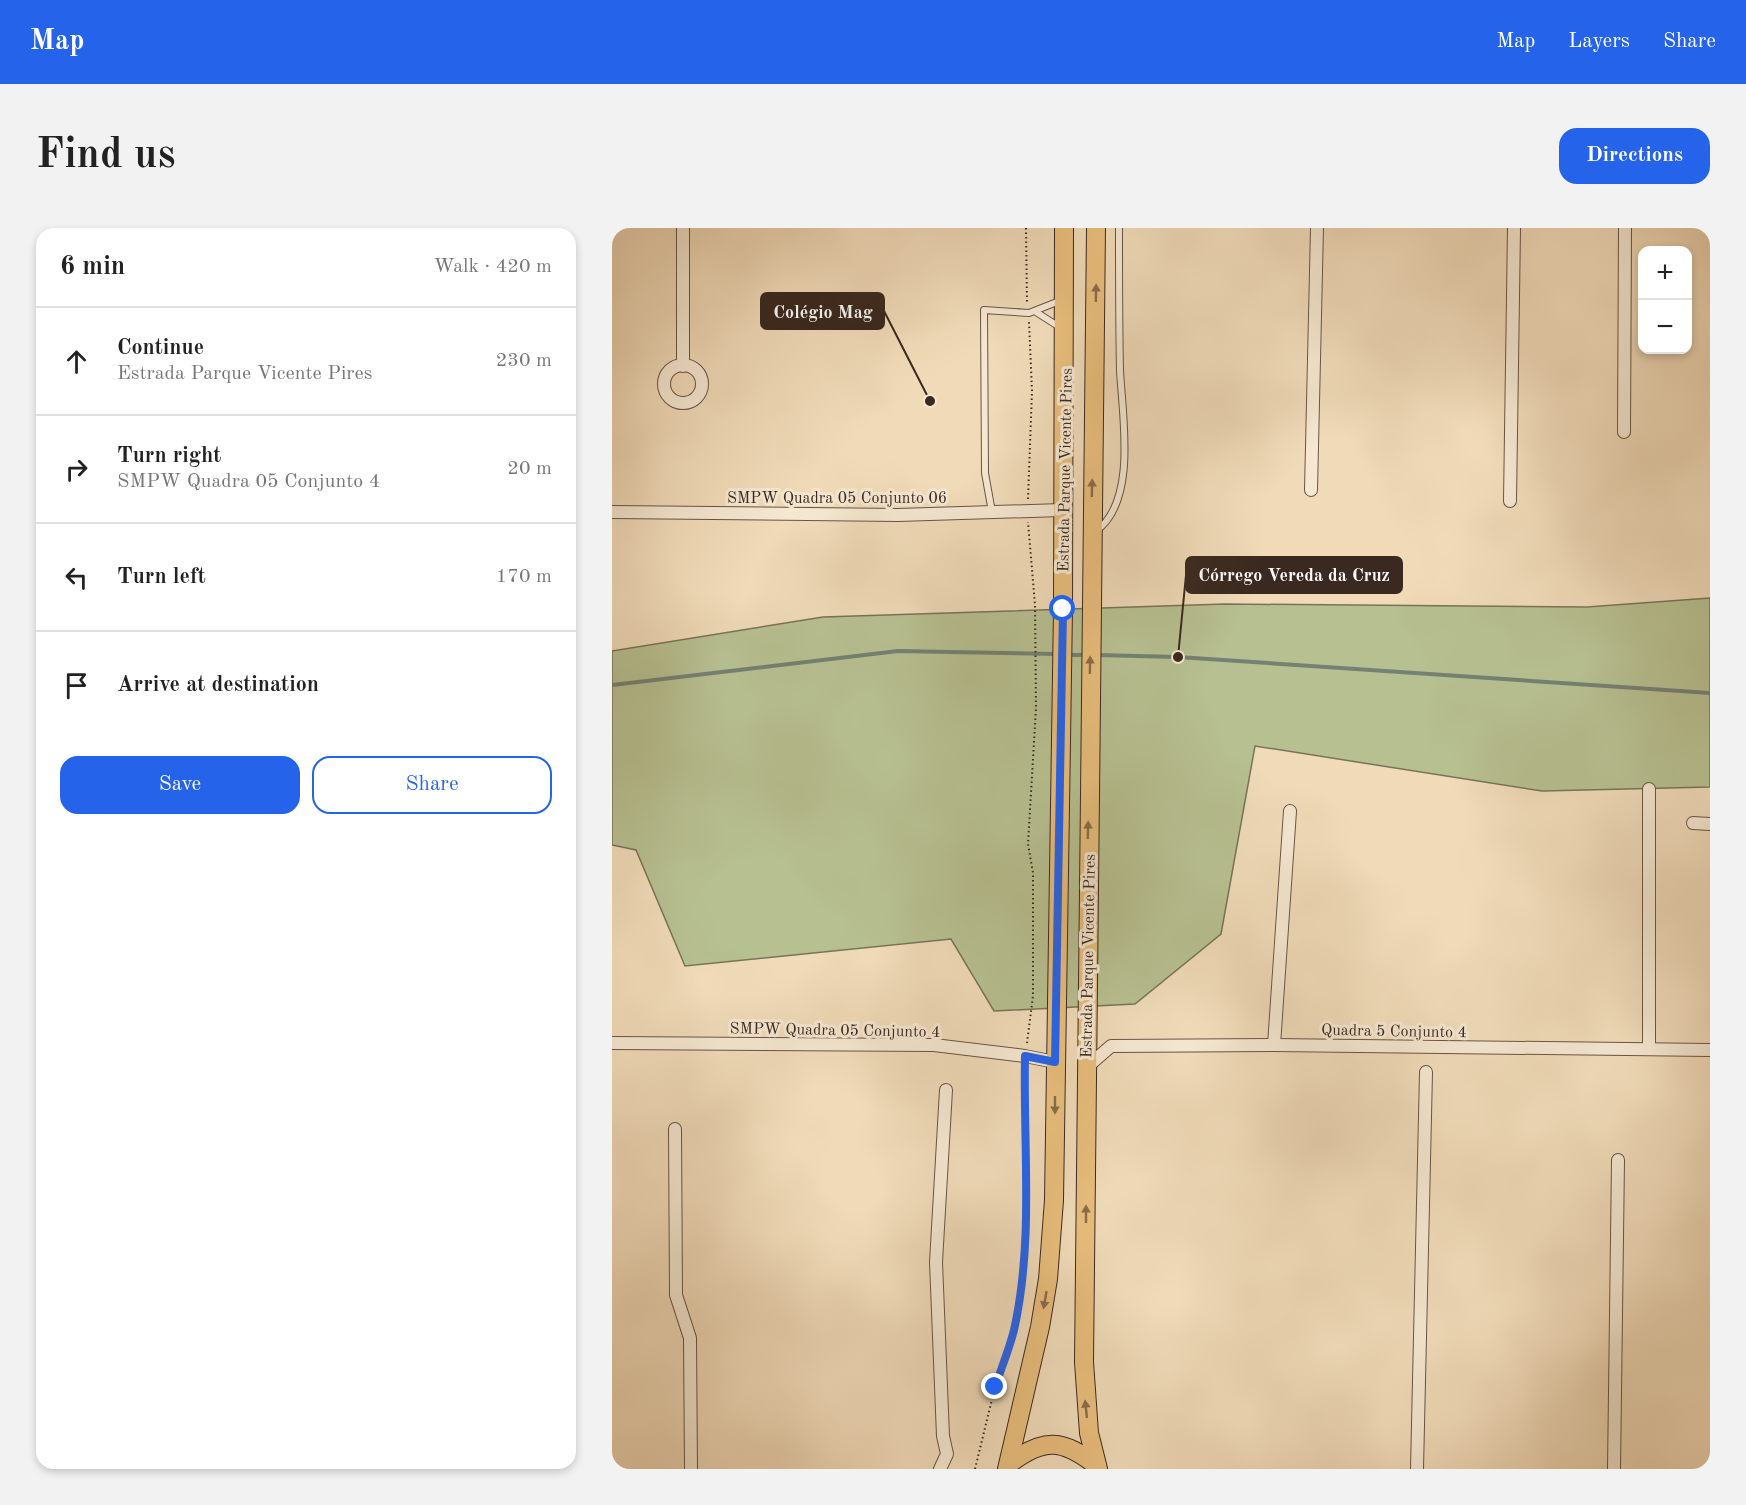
<!DOCTYPE html>
<meta charset="utf-8">
<style>
:root{--surface:#fff;--page:#f2f2f2;--text:#222;--muted:#767676;--line:#e0e0e0;--accent:#2563eb}
body{margin:0;font-family:"Old Standard TT",serif;background:var(--page);color:var(--text)}
.controls{position:absolute;right:18px;top:18px;display:grid;overflow:hidden;border-radius:12px;box-shadow:0 3px 9px #0003}
.controls button{width:54px;height:54px;display:grid;place-items:center;padding:0;border:0;border-bottom:2px solid var(--line);background:var(--surface);color:var(--text);font:30px sans-serif}
.stop{position:absolute;width:18px;height:18px;margin:-14px;border:4px solid #2563eb;border-radius:50%;background:#fff}
.stop.end{background:#2563eb;border-color:#fff;box-shadow:0 2px 6px #0008}
.list{margin:0;padding:0;list-style:none}
h2{display:flex;justify-content:space-between;align-items:center;height:78px;margin:0;padding:0 24px;font-size:26px}
h2 small{font-size:20px;font-weight:400;color:var(--muted)}
.list li{display:grid;grid-template-columns:39px 1fr auto;gap:18px;align-items:center;box-sizing:border-box;height:108px;padding:0 24px;border-top:2px solid var(--line)}
.list b{display:block;font-size:22px;white-space:nowrap}
.list p{margin:0;font-size:20px;white-space:nowrap;color:var(--muted)}
.list em{font-size:20px;font-style:normal;color:var(--muted)}
.actions{display:flex;gap:12px;padding:18px 24px}
.actions a{flex:1;padding:14px 0;border:2px solid var(--accent);border-radius:18px;text-align:center;font-size:21px;color:var(--accent)}
.actions .main{background:var(--accent);color:#fff}
.icon{flex:none;width:33px;height:33px;fill:none;stroke:currentColor;stroke-width:2;stroke-linecap:round;stroke-linejoin:round}
.map{position:relative;flex:none;width:1098px;height:1241px;overflow:hidden;border-radius:18px}
header{display:flex;align-items:center;gap:36px;box-sizing:border-box;height:84px;padding:0 30px;background:var(--accent);color:#fff}
header strong{font-size:28px}
nav{display:flex;gap:33px;margin-inline-start:auto;font-size:21px}
.intro{display:flex;align-items:center;justify-content:space-between;box-sizing:border-box;height:144px;padding:0 36px}
h1{margin:0;font-size:42px}
.button{padding:15px 27px;border-radius:18px;background:var(--accent);color:#fff;font-size:21px;font-weight:700}
main{display:flex;gap:36px;padding:0 36px}
aside{flex:1;background:var(--surface);border-radius:18px;box-shadow:0 3px 9px #0003}
.map>svg:first-child{display:block}
.green{fill:#b7c091;stroke:#787458;stroke-width:1.5}
.lines{fill:none;stroke-linecap:round;stroke-linejoin:round}
.stream{stroke:#748174;stroke-width:4}
.service-casing{stroke:#685546;stroke-width:8}
.minor-casing{stroke:#685546;stroke-width:14}
.primary-casing{stroke:#3a2920;stroke-width:20}
.path{stroke:#3a2920;stroke-width:2;stroke-dasharray:1.5 3;stroke-linecap:butt}
.service{stroke:#f5e7d1;stroke-width:6}
.minor{stroke:#f5e7d1;stroke-width:12}
.primary{stroke:#e8bd7c;stroke-width:18}
.oneway{fill:#886c49}
.route{stroke:#2563eb;stroke-width:8}
.labels{text-anchor:middle;stroke-width:6;stroke-linejoin:round;paint-order:stroke}
.street-label{font-size:16px;fill:#3a2920;stroke:#f5e7d1}
.leader{fill:none;stroke:#3a2920;stroke-width:2}
.callout-dot{fill:#3a2920;stroke:#f5e7d1;stroke-width:2}
.callout{fill:#3a2920;stroke:#3a2920;stroke-width:2}
.callout-label{font-size:18px;text-anchor:middle;font-weight:bold;fill:#fff}
</style>
<header>
<strong>Map</strong>
<nav><a>Map</a><a>Layers</a><a>Share</a></nav>
</header>
<div class="intro"><h1>Find us</h1><a class="button">Directions</a></div>
<main>
<aside>
<h2>6 min<small>Walk · 420 m</small></h2>
<ul class="list">
<li><svg class="icon" aria-label="ahead" viewBox="0 0 24 24"><path d="M12 20V5M6 11l6-6 6 6"/></svg><div><b>Continue</b><p>Estrada Parque Vicente Pires</p></div><em>230 m</em></li>
<li><svg class="icon" aria-label="right" viewBox="0 0 24 24"><path d="M7 20v-9h11M14 6l5 5-5 5"/></svg><div><b>Turn right</b><p>SMPW Quadra 05 Conjunto 4</p></div><em>20 m</em></li>
<li><svg class="icon" aria-label="left" viewBox="0 0 24 24"><path d="M17 20v-9H6M10 6l-5 5 5 5"/></svg><div><b>Turn left</b></div><em>170 m</em></li>
<li><svg class="icon" aria-label="arrive" viewBox="0 0 24 24"><path d="M6 21V4h12l-3 4 3 4H6"/></svg><div><b>Arrive at destination</b></div></li>
</ul>
<div class="actions"><a class="main">Save</a><a>Share</a></div>
</aside>
<div class="map">
<svg width="1098" height="1241" viewBox="0 0 1098 1241">
<rect width="100%" height="100%" fill="#f0dab8"/>
<filter id="stains"><feTurbulence type="fractalNoise" baseFrequency=".00333" numOctaves="4"/><feColorMatrix values="0 0 0 0 .2 0 0 0 0 .09 0 0 0 0 .02 0 0 0 .5 -.17"/></filter>
<radialGradient id="worn" r=".72"><stop offset=".6" stop-color="#630" stop-opacity="0"/><stop offset="1" stop-color="#630" stop-opacity=".3"/></radialGradient>
<!-- green -->
<path class="green" d="M 1098,370 L 1098,559 L 930,563 L 643,518 L 609,706 L 523,776 L 382,783 L 339,711 L 73,738 L 24,622 L 0,617 L 0,423 L 211,389 L 613,376 L 975,379 Z"/>
<g class="lines">
<!-- stream -->
<g class="stream">
<path d="M 455,427 L 474,427"/>
<path d="M 485,427 L 566,429 L 1098,465"/>
<path d="M 0,457 L 286,423 L 444,426"/>
</g>
<!-- service casing -->
<g class="service-casing">
<g id="service">
<path d="M 424,84 L 449,100"/>
<path d="M 380,284 L 373,245 L 372,82 L 417,85 L 450,72"/>
<path d="M 484,303 C 526,273 510,186 508,142 C 507,95 507,47 507,0"/>
</g>
</g>
<!-- minor casing -->
<g class="minor-casing">
<g id="minor">
<path d="M 71,0 L 71,138"/>
<circle cx="71" cy="156" r="19"/>
<path d="M 1012,204 L 1013,0"/>
<path d="M 699,262 L 705,0"/>
<path d="M 898,273 L 902,0"/>
<path d="M 0,284 L 286,287 L 450,282"/>
<path d="M 1081,595 L 1098,596"/>
<path d="M 0,815 L 322,817 L 413,828 L 443,834"/>
<path d="M 662,817 L 678,583"/>
<path d="M 1037,821 L 1037,561"/>
<path d="M 475,839 L 499,818 L 662,817 L 1098,822"/>
<path d="M 63,901 L 64,1067 L 78,1110 L 79,1241"/>
<path d="M 328,1241 L 335,1226 L 331,1208 L 324,1034 L 334,862"/>
<path d="M 805,1241 L 814,844"/>
<path d="M 1002,1241 L 1006,932"/>
</g>
</g>
<!-- primary casing -->
<g class="primary-casing">
<g id="primary">
<path d="M 484,0 L 472,1134 L 477,1205 L 486,1241"/>
<path d="M 397,1236 C 432,1209 451,1211 485,1238"/>
<path d="M 395,1241 L 428,1099 L 436,1051 L 442,972 L 451,381 L 452,0"/>
</g>
</g>
<!-- path -->
<g class="path">
<path d="M 414,0 L 415,76"/>
<path d="M 416,271 L 420,163 L 417,94"/>
<path d="M 415,815 L 421,768 L 421,645 L 416,616 L 424,480 L 423,377 L 416,294"/>
<path d="M 363,1241 L 383,1159 L 401,1104 L 408,1069 L 414,968 L 413,839"/>
</g>
<!-- service -->
<use href="#service" class="service"/>
<!-- minor -->
<use href="#minor" class="minor"/>
<!-- primary -->
<use href="#primary" class="primary"/>
</g>
<!-- one-way arrows -->
<defs><path id="oneway-solid" d="M-6-.8H1V-3.2L6.5 0L1 3.2V.8H-6Z" transform="scale(1.5)"/></defs>
<g class="oneway">
<use href="#oneway-solid" transform="translate(484 65) rotate(-89)"/>
<use href="#oneway-solid" transform="translate(480 260) rotate(-89)"/>
<use href="#oneway-solid" transform="translate(478 437) rotate(-89)"/>
<use href="#oneway-solid" transform="translate(476 602) rotate(-89)"/>
<use href="#oneway-solid" transform="translate(443 877) rotate(90)"/>
<use href="#oneway-solid" transform="translate(474 986) rotate(-90)"/>
<use href="#oneway-solid" transform="translate(433 1072) rotate(100)"/>
<use href="#oneway-solid" transform="translate(474 1181) rotate(-96)"/>
</g>
<g class="lines">
<!-- route -->
<path class="route" d="M 383,1159 C 389,1141 397,1122 402,1102 C 422,1013 411,918 413,828 L 443,834 L 451,381"/>
</g>
<g class="labels">
<!-- street labels -->
<g class="street-label">
<text transform="translate(452 242) rotate(-89)" y="6">Estrada Parque Vicente Pires</text>
<text x="225" y="275">SMPW Quadra 05 Conjunto 06</text>
<text transform="translate(475 728) rotate(-89)" y="6">Estrada Parque Vicente Pires</text>
<text transform="translate(223 801) rotate(1)" y="6">SMPW Quadra 05 Conjunto 4</text>
<text transform="translate(782 802) rotate(1)" y="6">Quadra 5 Conjunto 4</text>
</g>
</g>
<!-- callouts -->
<path class="leader" d="M318 173L272 83M566 429L574 347"/>
<g class="callout-dot">
<circle cx="318" cy="173" r="6"/>
<circle cx="566" cy="429" r="6"/>
</g>
<g class="callout">
<rect x="149" y="65" width="123" height="36" rx="6"/>
<rect x="574" y="329" width="216" height="36" rx="6"/>
</g>
<g class="callout-label">
<text x="211" y="90">Colégio Mag</text>
<text x="682" y="353">Córrego Vereda da Cruz</text>
</g>
<rect width="100%" height="100%" filter="url(#stains)"/>
<rect width="100%" height="100%" fill="url(#worn)"/>
</svg>
<div class="controls">
<button>+</button>
<button>−</button>
</div>
<div class="stop" style="left:451px;top:381px"></div>
<div class="stop end" style="left:383px;top:1159px"></div>
</div>
</main>
